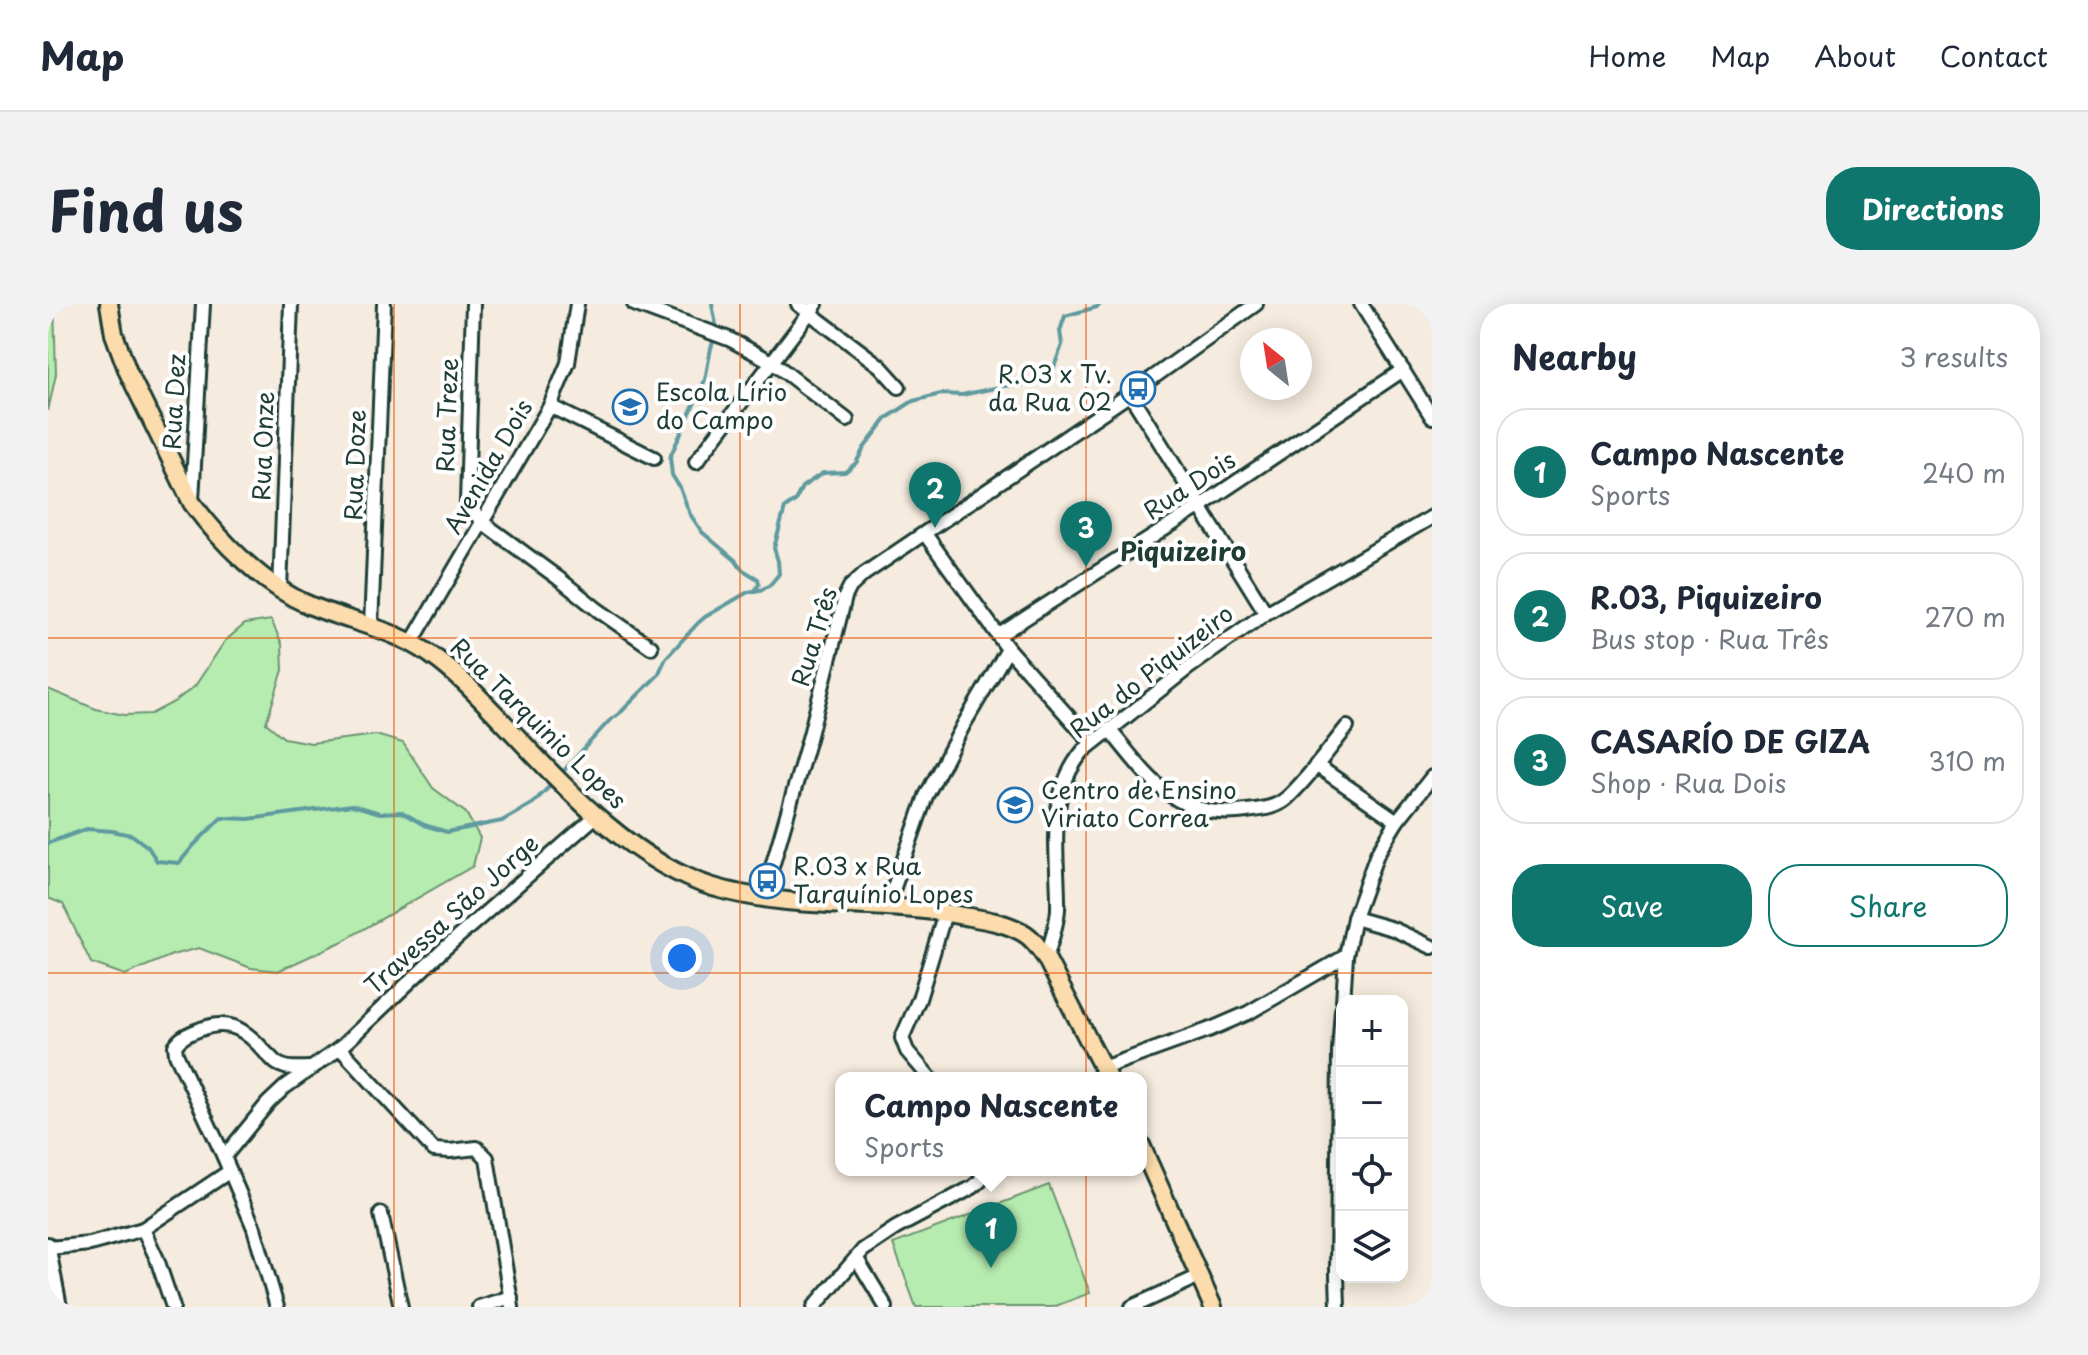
<!DOCTYPE html>
<meta charset="utf-8">
<style>
:root{--surface:#fff;--page:#f2f2f3;--text:#1f2937;--muted:#747a83;--line:#e0e1e3;--accent:#0f766e}
body{margin:0;font-family:"Playpen Sans",sans-serif;background:var(--page);color:var(--text)}
.controls{position:absolute;right:24px;bottom:24px;display:grid;overflow:hidden;border-radius:16px;box-shadow:0 4px 20px #0003}
.controls button{width:72px;height:72px;display:grid;place-items:center;padding:0;border:0;border-bottom:2px solid var(--line);background:var(--surface);color:var(--text);font:40px sans-serif}
.compass{position:absolute;left:1192px;top:24px;width:72px;height:72px;border-radius:50%;background:var(--surface);box-shadow:0 4px 20px #0003;rotate:330deg}
.you{position:absolute;left:634px;top:654px;width:28px;height:28px;margin:-20px;border:6px solid #fff;border-radius:50%;background:#1a73e8;box-shadow:0 0 0 12px #1a73e833}
.badge{display:grid;place-items:center;width:52px;height:52px;border-radius:50%;background:var(--accent);color:#fff;font-size:26px;font-weight:700}
.pin{position:absolute;translate:-50% -66px;filter:drop-shadow(0 2px 4px #0008)}
.pin::after{content:'';position:absolute;top:42px;width:28px;height:24px;background:inherit;clip-path:polygon(0 0,100% 0,50% 100%)}
.popup{position:absolute;left:787px;top:768px;width:312px;height:104px;box-sizing:border-box;display:grid;place-content:center;border-radius:16px;background:var(--surface);filter:drop-shadow(0 2px 6px #0005);font-size:26px;white-space:nowrap;color:var(--muted)}
.popup b{font-size:30px;color:var(--text)}
.popup::after{content:'';position:absolute;left:50%;top:100%;margin-left:-16px;border:16px solid transparent;border-top-color:var(--surface)}
.list{margin:0;padding:0;list-style:none}
h2{display:flex;justify-content:space-between;align-items:center;height:104px;margin:0;padding:0 32px;font-size:34px}
h2 small{font-size:26px;font-weight:400;color:var(--muted)}
.list li{display:grid;grid-template-columns:52px 1fr auto;gap:24px;align-items:center;box-sizing:border-box;height:128px;margin:0 16px 16px;padding:0 16px;border:2px solid var(--line);border-radius:32px}
.list b{display:block;font-size:30px;white-space:nowrap}
.list p{margin:0;font-size:26px;white-space:nowrap;color:var(--muted)}
.list em{font-size:26px;font-style:normal;color:var(--muted)}
.actions{display:flex;gap:16px;padding:24px 32px}
.actions a{flex:1;padding:18px 0;border:2px solid var(--accent);border-radius:32px;text-align:center;font-size:28px;color:var(--accent)}
.actions .main{background:var(--accent);color:#fff}
.icon{flex:none;width:44px;height:44px;fill:none;stroke:currentColor;stroke-width:2;stroke-linecap:round;stroke-linejoin:round}
.map{position:relative;flex:none;width:1384px;height:1003px;overflow:hidden;border-radius:32px}
header{display:flex;align-items:center;gap:48px;box-sizing:border-box;height:112px;padding:0 40px;background:var(--surface);border-bottom:2px solid var(--line)}
header strong{font-size:38px}
nav{display:flex;gap:44px;margin-inline-start:auto;font-size:28px}
.intro{display:flex;align-items:center;justify-content:space-between;box-sizing:border-box;height:192px;padding:0 48px}
h1{margin:0;font-size:56px}
.button{padding:20px 36px;border-radius:32px;background:var(--accent);color:#fff;font-size:28px;font-weight:700}
main{display:flex;gap:48px;padding:0 48px}
aside{flex:1;background:var(--surface);border-radius:32px;box-shadow:0 4px 20px #0003}
.map>svg:first-child{display:block}
.green{fill:#b6ecaf;stroke:#6a9472;stroke-width:2}
.lines{fill:none;stroke-linecap:round;stroke-linejoin:round}
.stream{stroke:#5f9a9f;stroke-width:4}
.minor-casing{stroke:#1f3d34;stroke-width:18}
.major-casing{stroke:#1f3d34;stroke-width:22}
.minor{stroke:#fff;stroke-width:12}
.major{stroke:#fcdcac;stroke-width:16}
.grid{fill:none;stroke:#e8590c;stroke-width:2;stroke-opacity:0.55}
.labels{text-anchor:middle;stroke-width:8;stroke-linejoin:round;paint-order:stroke}
.poi-label{font-size:24px;fill:#1f3d34;stroke:#fff;text-anchor:start}
.street-label{font-size:24px;fill:#1f3d34;stroke:#fff}
.neighbourhood-label{font-size:26px;font-weight:bold;fill:#1f3d34;stroke:#fff}
</style>
<header>
<strong>Map</strong>
<nav><a>Home</a><a>Map</a><a>About</a><a>Contact</a></nav>
</header>
<div class="intro"><h1>Find us</h1><a class="button">Directions</a></div>
<main>
<div class="map">
<svg width="1384" height="1003" viewBox="0 0 1384 1003">
<rect width="100%" height="100%" fill="#f5ebde"/>
<filter id="ink" filterUnits="userSpaceOnUse"><feTurbulence type="fractalNoise" baseFrequency=".0125" numOctaves="2"/><feDisplacementMap in="SourceGraphic" scale="16" xChannelSelector="R" yChannelSelector="G"/><feConvolveMatrix kernelMatrix="1 2 1 2 8 2 1 2 1" color-interpolation-filters="sRGB"/></filter>
<g filter="url(#ink)">
<!-- green -->
<g class="green">
<path d="M 0,0 L 6,0 L 8,70 L 0,107 Z"/>
<path d="M 223,316 L 234,340 L 235,366 L 218,419 L 236,434 L 263,439 L 328,431 L 355,439 L 385,484 L 418,509 L 432,534 L 425,562 L 293,638 L 230,667 L 203,664 L 151,644 L 124,651 L 77,671 L 43,659 L 15,600 L 0,594 L 0,385 L 48,405 L 76,411 L 103,410 L 126,398 L 147,382 L 177,337 L 197,320 Z"/>
<path d="M 1001,881 L 1042,989 L 1005,1003 L 868,1003 L 845,940 Z"/>
</g>
<g class="lines">
<!-- stream -->
<g class="stream">
<path d="M 664,0 L 669,26 L 663,44 L 657,76 L 622,153 L 624,171 L 632,184 L 642,210 L 654,228 L 687,256 L 695,266 L 710,275 L 711,280 L 708,285"/>
<path d="M 511,472 L 560,418 L 573,408 L 610,371 L 618,354 L 650,319 L 657,313 L 700,288 L 712,286 L 721,282 L 731,270 L 730,257 L 726,244 L 737,204 L 747,197 L 754,183 L 775,169 L 797,168 L 808,159 L 816,144 L 839,114 L 865,97 L 893,90 L 914,91 L 956,82 L 989,79 L 1003,71 L 1014,41 L 1012,27 L 1017,12 L 1049,3 L 1053,0"/>
<path d="M 0,539 L 39,525 L 64,527 L 84,531 L 100,543 L 109,557 L 131,559 L 146,541 L 173,514 L 201,515 L 304,501 L 332,509 L 354,508 L 376,521 L 399,528 L 454,517 L 485,499 L 505,479"/>
</g>
<!-- minor casing -->
<g class="minor-casing">
<g id="minor">
<path d="M 425,0 L 419,199 L 434,218 L 510,274 L 550,306 L 603,343"/>
<path d="M 586,0 L 681,35 L 724,58 L 799,116"/>
<path d="M 750,0 L 832,62 L 851,83"/>
<path d="M 1313,0 L 1384,113"/>
<path d="M 1082,90 L 1218,309"/>
<path d="M 502,102 L 606,154"/>
<path d="M 648,158 L 768,0"/>
<path d="M 144,196 L 155,0"/>
<path d="M 877,230 L 960,345 L 1044,439"/>
<path d="M 232,286 L 243,0"/>
<path d="M 323,323 L 336,0"/>
<path d="M 951,331 L 1151,203 L 1355,66"/>
<path d="M 364,338 L 502,102 L 520,59 L 529,0"/>
<path d="M 1061,425 C 1101,474 1128,517 1199,507 C 1213,505 1228,504 1239,494 C 1260,475 1281,445 1299,423"/>
<path d="M 1268,461 L 1349,517"/>
<path d="M 715,594 L 762,431 L 797,293 L 802,283 L 816,270 L 1082,90 L 1208,0"/>
<path d="M 839,603 L 878,492 L 916,420 L 960,345"/>
<path d="M 1306,614 L 1345,625 L 1384,643"/>
<path d="M 998,654 C 1003,639 1009,621 1010,605 C 1011,550 996,494 1035,447 L 1140,364 L 1218,309 L 1384,213"/>
<path d="M 1295,697 L 1298,652 L 1306,614 L 1329,550 L 1349,517 L 1384,473"/>
<path d="M 292,744 L 386,846 L 402,847 L 429,844 L 439,854 L 464,1003"/>
<path d="M 1055,764 L 1163,725 L 1200,709 L 1298,652"/>
<path d="M 882,774 L 859,747 L 854,734 L 871,695 L 897,609"/>
<path d="M 176,853 L 220,799 L 237,783 L 292,744 L 395,646 L 548,512"/>
<path d="M 333,910 L 353,1003"/>
<path d="M 95,925 L 109,955 L 125,1003"/>
<path d="M 0,940 L 12,1003"/>
<path d="M 1,944 L 42,940 L 95,925 L 182,867"/>
<path d="M 809,955 L 838,1003"/>
<path d="M 229,1003 L 206,924 L 176,853 L 128,750 L 127,742 C 133,732 143,729 153,725 C 183,714 199,727 218,749 C 223,753 226,759 232,761 C 241,766 253,764 263,764"/>
<path d="M 431,1003 L 463,993"/>
<path d="M 766,1003 L 815,946 L 848,924 L 925,883 L 932,877 L 934,871 L 931,866"/>
<path d="M 1084,1003 L 1152,972"/>
<path d="M 1290,1003 L 1289,971 L 1291,747 L 1294,706"/>
</g>
</g>
<!-- major casing -->
<g class="major-casing">
<g id="major">
<path d="M 61,0 L 66,30 L 80,68 L 144,199 C 172,237 216,282 261,301 C 301,318 347,325 383,351 C 409,369 432,394 454,417 C 512,478 581,557 665,583 C 745,607 829,596 910,611 C 932,615 954,617 974,628 C 985,634 991,644 998,654 L 1060,774"/>
<path d="M 1093,841 L 1165,1003"/>
</g>
</g>
<!-- minor -->
<use href="#minor" class="minor"/>
<!-- major -->
<use href="#major" class="major"/>
</g>
</g>
<!-- grid -->
<path class="grid" d="M 346,0 L 346,1003M 692,0 L 692,1003M 1038,0 L 1038,1003M 0,334 L 1384,334M 0,669 L 1384,669"/>
<!-- icons -->
<defs>
<g id="bus-ring" transform="scale(1.8)"><circle r="9.5" fill="#fff" stroke="#1f6fb2" stroke-width="1.5"/><path d="M-5-6H5V4H4V6H2V4H-2V6H-4V4H-5ZM-3.5-4V0h7V-4ZM-3.5 1.2v1.5H-2V1.2ZM2 1.2v1.5H3.5V1.2Z" fill="#1f6fb2"/></g>
<g id="school-ring" transform="scale(1.8)"><circle r="9.5" fill="#fff" stroke="#1f6fb2" stroke-width="1.5"/><path d="M0-5L7-2L0 1L-7-2ZM-4 1L0 2.5L4 1V4Q0 6-4 4Z" fill="#1f6fb2"/></g>
</defs>
<g fill-rule="evenodd">
<use href="#bus-ring" x="1090" y="85"/>
<use href="#school-ring" x="582" y="103"/>
<use href="#school-ring" x="967" y="501"/>
<use href="#bus-ring" x="719" y="577"/>
</g>
<g class="labels">
<!-- poi labels -->
<g class="poi-label">
<text x="1064" y="79" text-anchor="end">R.03 x Tv.<tspan x="1064" dy="28">da Rua 02</tspan></text>
<text x="608" y="97">Escola Lírio<tspan x="608" dy="28">do Campo</tspan></text>
<text x="993" y="495">Centro de Ensino<tspan x="993" dy="28">Viriato Correa</tspan></text>
<text x="745" y="571">R.03 x Rua<tspan x="745" dy="28">Tarquínio Lopes</tspan></text>
</g>
<!-- street labels -->
<g class="street-label">
<text transform="translate(127 98) rotate(-87)" y="8">Rua Dez</text>
<text transform="translate(400 111) rotate(-88)" y="8">Rua Treze</text>
<text transform="translate(216 142) rotate(-88)" y="8">Rua Onze</text>
<text transform="translate(308 161) rotate(-88)" y="8">Rua Doze</text>
<text transform="translate(441 163) rotate(-60)" y="8">Avenida Dois</text>
<text transform="translate(1142 182) rotate(-33)" y="8">Rua Dois</text>
<text transform="translate(767 333) rotate(-73)" y="8">Rua Três</text>
<text transform="translate(1104 368) rotate(-38)" y="8">Rua do Piquizeiro</text>
<text transform="translate(490 420) rotate(44)" y="8">Rua Tarquinio Lopes</text>
<text transform="translate(404 611) rotate(-42)" y="8">Travessa São Jorge</text>
</g>
<!-- neighbourhood labels -->
<g class="neighbourhood-label">
<text x="1135" y="257">Piquizeiro</text>
</g>
</g>
</svg>
<div class="controls">
<button>+</button>
<button>−</button>
<button><svg class="icon" aria-label="locate" viewBox="0 0 24 24"><circle cx="12" cy="12" r="6"/><path d="M12 2v4M12 18v4M2 12h4M18 12h4"/></svg></button>
<button><svg class="icon" aria-label="layers" viewBox="0 0 24 24"><path d="M12 4l9 5-9 5-9-5zM3 14l9 5 9-5"/></svg></button>
</div>
<svg class="compass" viewBox="-18 -18 36 36"><path d="M0-13l5 13h-10z" fill="#e53935"/><path d="M0 13l5-13h-10z" fill="#747a83"/></svg>
<div class="you"></div>
<div class="pin badge" style="left:943px;top:964px">1</div>
<div class="popup"><b>Campo Nascente</b>Sports</div>
<div class="pin badge" style="left:887px;top:224px">2</div>
<div class="pin badge" style="left:1038px;top:263px">3</div>
</div>
<aside>
<h2>Nearby<small>3 results</small></h2>
<ul class="list">
<li><span class="badge">1</span><div><b>Campo Nascente</b><p>Sports</p></div><em>240 m</em></li>
<li><span class="badge">2</span><div><b>R.03, Piquizeiro</b><p>Bus stop · Rua Três</p></div><em>270 m</em></li>
<li><span class="badge">3</span><div><b>CASARÍO DE GIZA</b><p>Shop · Rua Dois</p></div><em>310 m</em></li>
</ul>
<div class="actions"><a class="main">Save</a><a>Share</a></div>
</aside>
</main>
